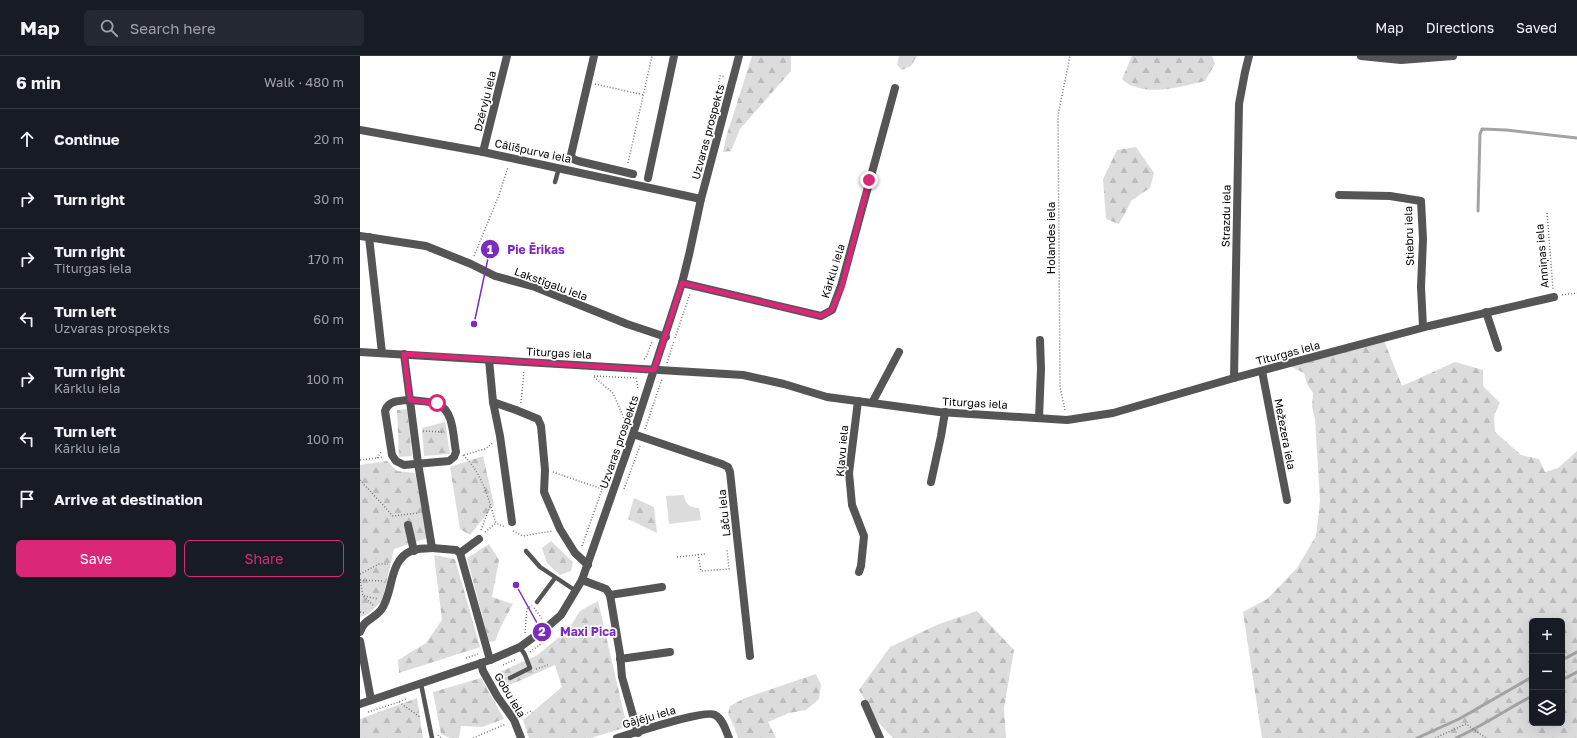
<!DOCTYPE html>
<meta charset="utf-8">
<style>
:root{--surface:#171b24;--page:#242831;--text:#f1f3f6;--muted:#9ea1a6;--line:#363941;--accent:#db2777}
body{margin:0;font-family:"Golos Text",sans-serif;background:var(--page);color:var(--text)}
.controls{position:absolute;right:12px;bottom:12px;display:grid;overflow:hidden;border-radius:6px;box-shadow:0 4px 16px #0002}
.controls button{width:36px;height:36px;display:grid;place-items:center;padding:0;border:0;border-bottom:1px solid var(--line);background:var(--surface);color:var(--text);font:20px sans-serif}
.stop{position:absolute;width:12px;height:12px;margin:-9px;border:3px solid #db2777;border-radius:50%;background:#fff}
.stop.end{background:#db2777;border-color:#fff;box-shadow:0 1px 4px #0008}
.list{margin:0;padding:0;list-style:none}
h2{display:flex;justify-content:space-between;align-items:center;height:52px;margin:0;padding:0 16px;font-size:17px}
h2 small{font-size:13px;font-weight:400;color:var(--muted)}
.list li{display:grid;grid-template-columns:26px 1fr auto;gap:12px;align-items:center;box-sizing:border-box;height:60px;padding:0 16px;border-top:1px solid var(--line)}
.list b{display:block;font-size:15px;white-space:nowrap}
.list p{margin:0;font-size:13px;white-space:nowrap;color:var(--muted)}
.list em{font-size:13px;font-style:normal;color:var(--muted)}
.actions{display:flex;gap:8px;padding:12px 16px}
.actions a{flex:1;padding:9px 0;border:1px solid var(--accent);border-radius:6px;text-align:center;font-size:14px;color:var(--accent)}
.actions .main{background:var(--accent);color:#fff}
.icon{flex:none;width:22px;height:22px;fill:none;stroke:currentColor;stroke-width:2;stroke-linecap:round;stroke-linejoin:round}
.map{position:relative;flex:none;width:1217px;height:682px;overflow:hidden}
header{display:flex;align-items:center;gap:24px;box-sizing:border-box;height:56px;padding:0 20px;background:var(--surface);border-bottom:1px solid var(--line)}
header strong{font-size:19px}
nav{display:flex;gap:22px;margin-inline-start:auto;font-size:14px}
.search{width:280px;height:36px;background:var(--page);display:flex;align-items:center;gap:10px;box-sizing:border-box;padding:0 14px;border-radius:6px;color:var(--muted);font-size:15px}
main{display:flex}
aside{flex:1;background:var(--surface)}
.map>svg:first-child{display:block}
.green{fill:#dcdcdc}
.forest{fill:url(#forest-firs);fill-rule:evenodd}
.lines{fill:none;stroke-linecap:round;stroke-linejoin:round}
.stream{stroke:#a3a3a3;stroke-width:3}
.path{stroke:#777;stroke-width:1.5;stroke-dasharray:1 2;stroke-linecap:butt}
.lane{stroke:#555;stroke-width:4.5}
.street{stroke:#555;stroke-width:8}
.route{stroke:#db2777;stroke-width:5}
.labels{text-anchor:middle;stroke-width:3.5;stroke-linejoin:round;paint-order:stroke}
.street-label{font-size:11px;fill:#000;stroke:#fff}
.leader{fill:none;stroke:#7b2cbf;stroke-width:1.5}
.callout-dot{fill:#7b2cbf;stroke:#fff;stroke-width:1.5}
.mark-label{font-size:12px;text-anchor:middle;font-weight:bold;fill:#fff}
.callout-label{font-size:12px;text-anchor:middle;font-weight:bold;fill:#7b2cbf;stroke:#fff;stroke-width:3.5;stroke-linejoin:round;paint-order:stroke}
</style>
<header>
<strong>Map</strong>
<div class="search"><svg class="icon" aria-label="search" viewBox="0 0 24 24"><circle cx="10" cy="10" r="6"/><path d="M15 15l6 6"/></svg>Search here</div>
<nav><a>Map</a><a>Directions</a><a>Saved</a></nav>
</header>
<main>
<aside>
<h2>6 min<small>Walk · 480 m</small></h2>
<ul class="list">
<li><svg class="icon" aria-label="ahead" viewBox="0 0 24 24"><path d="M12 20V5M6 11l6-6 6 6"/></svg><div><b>Continue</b></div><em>20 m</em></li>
<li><svg class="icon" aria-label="right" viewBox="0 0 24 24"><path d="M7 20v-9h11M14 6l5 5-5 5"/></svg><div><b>Turn right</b></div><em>30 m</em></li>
<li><svg class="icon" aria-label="right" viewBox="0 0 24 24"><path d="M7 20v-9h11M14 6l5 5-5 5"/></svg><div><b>Turn right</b><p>Titurgas iela</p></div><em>170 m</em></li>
<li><svg class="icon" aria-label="left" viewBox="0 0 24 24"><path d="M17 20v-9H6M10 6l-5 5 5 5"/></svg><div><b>Turn left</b><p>Uzvaras prospekts</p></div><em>60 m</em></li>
<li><svg class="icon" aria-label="right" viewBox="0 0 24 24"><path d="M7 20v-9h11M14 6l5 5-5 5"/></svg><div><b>Turn right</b><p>Kārklu iela</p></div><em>100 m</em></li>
<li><svg class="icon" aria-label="left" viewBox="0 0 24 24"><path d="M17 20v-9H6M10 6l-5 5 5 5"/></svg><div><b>Turn left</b><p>Kārklu iela</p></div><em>100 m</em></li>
<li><svg class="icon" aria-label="arrive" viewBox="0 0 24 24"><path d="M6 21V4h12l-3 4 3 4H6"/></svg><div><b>Arrive at destination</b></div></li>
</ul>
<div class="actions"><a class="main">Save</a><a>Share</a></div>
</aside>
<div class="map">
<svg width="1217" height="682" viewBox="0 0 1217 682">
<defs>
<pattern id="forest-firs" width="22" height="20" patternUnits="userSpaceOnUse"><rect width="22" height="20" fill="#dcdcdc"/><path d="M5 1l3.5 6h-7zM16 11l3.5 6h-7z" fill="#bbb"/></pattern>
</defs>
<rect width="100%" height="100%" fill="#fff"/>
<!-- green -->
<path class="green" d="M 324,439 C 325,448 330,452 339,452 L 341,464 L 309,468 L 306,440 Z"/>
<!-- forest -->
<g class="forest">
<path d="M 392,0 L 431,0 L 431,15 L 380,73 L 371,95 L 363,96 L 367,78 Z"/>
<path d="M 539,0 L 557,0 L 551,10 L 542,14 L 537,9 Z"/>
<path d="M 772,0 L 852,0 L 855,8 L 845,25 C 823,30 795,39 773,30 C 769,29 765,26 762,23 Z"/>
<path d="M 776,91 L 794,117 L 790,132 L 772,144 L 759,168 L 746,163 L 743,123 L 757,94 Z"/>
<path d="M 1023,282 L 1042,330 L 1095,306 L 1123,314 L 1123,330 L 1140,347 L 1134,359 L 1135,376 L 1161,399 L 1179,403 L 1185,416 L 1198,412 L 1217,395 L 1217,682 L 902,682 L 883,556 L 907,543 L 937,512 L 956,480 L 960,445 L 955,363 L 952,351 L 953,337 L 947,328 L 944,317 L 926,308 ZM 1172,565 L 1202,565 L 1202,667 L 1172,667 Z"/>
<path d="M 47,353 L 52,400 L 39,401 L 37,354 Z"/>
<path d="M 85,366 L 90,398 L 64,400 L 62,372 Z"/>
<path d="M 123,400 L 134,449 L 110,479 L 100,473 L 90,411 Z"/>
<path d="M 27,405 L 37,415 L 55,417 L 67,482 L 34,493 L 22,545 L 8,558 L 0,561 L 0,409 Z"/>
<path d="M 274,442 L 294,451 L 297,477 L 268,463 Z"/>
<path d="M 191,485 L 213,506 L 211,515 L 200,519 L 187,507 L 182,492 Z"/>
<path d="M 129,488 L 139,504 L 132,541 L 153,548 L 141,570 L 135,585 L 129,586 L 107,502 Z"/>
<path d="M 74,499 L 95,503 L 120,591 L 39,617 L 38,604 L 66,587 L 82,564 Z"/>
<path d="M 238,545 L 267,671 L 231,682 L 169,682 L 163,664 L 202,631 L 195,609 L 145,631 L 135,618 L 176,600 L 208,574 L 220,555 Z"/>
<path d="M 617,555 L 654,594 L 644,652 L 646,682 L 533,682 L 516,664 L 499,634 L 530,591 L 579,568 Z"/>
<path d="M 456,618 L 461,629 L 459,643 L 446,654 L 429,657 L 408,666 L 416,682 L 378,682 L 374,670 L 368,658 L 370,650 L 385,642 Z"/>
<path d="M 121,622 L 144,663 L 122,671 L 101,670 L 99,682 L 90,682 L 81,678 L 73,636 Z"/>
<path d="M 57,642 L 63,682 L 0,682 L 0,663 Z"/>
</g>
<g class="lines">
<!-- stream -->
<g class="stream">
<path d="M 1118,155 L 1120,78 L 1122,73 L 1146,74 L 1217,82"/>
<path d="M 1202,604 L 1217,596"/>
<path d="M 1202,624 L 1217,616"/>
<path d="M 1057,682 L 1099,663 L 1172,621"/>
<path d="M 1096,682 C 1122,670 1146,654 1172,640"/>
</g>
<!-- path -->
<g class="path">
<path d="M 235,28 L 284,39"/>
<path d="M 362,32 L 358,31 L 360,20 L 365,21"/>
<path d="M 350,76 L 348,76 L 351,66 L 353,66"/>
<path d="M 268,107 L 292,0"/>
<path d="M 339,119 L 337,119 L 341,107"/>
<path d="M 1187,157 L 1193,233"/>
<path d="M 114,200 L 139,139 L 148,111"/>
<path d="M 1202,239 L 1217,237"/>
<path d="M 315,282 L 330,238"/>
<path d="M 284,303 L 286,302 L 292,285"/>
<path d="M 307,307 L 314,285"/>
<path d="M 234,320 L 276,322 L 278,332"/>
<path d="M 234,321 L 253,337 L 266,367"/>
<path d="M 161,347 L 164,315"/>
<path d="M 705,354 L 700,331 L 698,59 L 710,0"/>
<path d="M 285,373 L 302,323"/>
<path d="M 63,375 L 83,376"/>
<path d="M 103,399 C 123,418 128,442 136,467 L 145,471"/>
<path d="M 104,399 L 125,393 L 133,387"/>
<path d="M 17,402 L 22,395"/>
<path d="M 0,404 L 24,401"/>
<path d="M 193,416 L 242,433"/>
<path d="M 0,424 L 33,460 L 58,457"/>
<path d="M 264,433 L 280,390"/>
<path d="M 121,474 L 130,450"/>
<path d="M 153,475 L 163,480 L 192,475"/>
<path d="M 125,476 L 136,467"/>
<path d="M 222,490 L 270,354"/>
<path d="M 338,498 L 341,515 L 369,513 L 367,494"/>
<path d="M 317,501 L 346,498"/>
<path d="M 0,518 L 19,508 L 28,508"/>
<path d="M 0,523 L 3,540 L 14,550"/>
<path d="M 0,524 L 22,525"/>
<path d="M 4,540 L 18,543"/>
<path d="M 174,552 L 183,564"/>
<path d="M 0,556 L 5,557"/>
<path d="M 165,577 L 167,553 L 172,549"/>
<path d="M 170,596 L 182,587"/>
<path d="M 106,602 L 118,598"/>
<path d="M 143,609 L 156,603"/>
<path d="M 176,613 L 188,609"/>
<path d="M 136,620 L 143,622"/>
<path d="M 39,646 L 60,661"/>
<path d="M 8,656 L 36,647 L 46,643"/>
<path d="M 162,660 L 171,655"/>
<path d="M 78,679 L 81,682"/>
<path d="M 113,682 L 146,668"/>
<path d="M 1075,682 L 1106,668 L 1126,682"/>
</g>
<!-- lane -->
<g class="lane">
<path d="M 195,126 L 199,112"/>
<path d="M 166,495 L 180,511 L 216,535"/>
<path d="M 177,546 L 195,522"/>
<path d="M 150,622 L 170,612 L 165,599 L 160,591"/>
<path d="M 61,628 L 72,682"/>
</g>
<!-- street -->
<g class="street">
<path d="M 234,0 L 211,99 L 213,103 L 218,105 L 273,118"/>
<path d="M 1001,0 L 1041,4 L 1093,0"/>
<path d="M 0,74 L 123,96 L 341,143"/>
<path d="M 123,96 L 147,0"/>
<path d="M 288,122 L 314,0"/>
<path d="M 979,139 L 1030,140 L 1061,145 L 1063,183 L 1061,231 L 1063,271"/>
<path d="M 0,180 L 66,190 L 111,208 L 135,220 L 175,231 L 267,268 L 306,281"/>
<path d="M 9,181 L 22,297"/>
<path d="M 322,227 L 461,260 L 472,254 L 481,230 L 535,32"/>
<path d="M 1126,256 L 1138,292"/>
<path d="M 0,296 L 383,319 L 424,328 L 467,341 L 579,356 L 707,364 L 753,357 L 874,322 L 1069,270 L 1194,241"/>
<path d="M 129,304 L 133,346 L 140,380 L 152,466"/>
<path d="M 902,315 L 927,444"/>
<path d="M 874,322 L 879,48 L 885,16 L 889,0"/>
<path d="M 50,344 C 58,345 70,345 78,348 C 94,355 93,381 96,396 L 94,401 L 89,405 L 44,409 L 36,405 L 32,399 L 25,355 C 29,344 39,345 50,344 Z"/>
<path d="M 498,345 L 489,417 L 492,449 L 504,480 L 501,510 L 499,516"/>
<path d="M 133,346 L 156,354 L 178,363 L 181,370 L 185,414 L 184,436 L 200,473 L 215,497 L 228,509"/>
<path d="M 512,347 L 539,296"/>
<path d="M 679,362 L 681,313 L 680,284"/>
<path d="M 273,378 L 362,408 L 368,411 L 370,416 L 390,600"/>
<path d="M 571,426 L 581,380 L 585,356"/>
<path d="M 48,469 L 54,495"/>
<path d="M 72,492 L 96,494 L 100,497 L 130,604"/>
<path d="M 100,497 L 119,483"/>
<path d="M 222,524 L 246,533 L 250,539 L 260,598 L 262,621 L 278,677"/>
<path d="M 250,539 L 302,531"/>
<path d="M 0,576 C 4,563 13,564 21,554 C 34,537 28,505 51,495 C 57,492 66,493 72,492 L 58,407 L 44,298"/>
<path d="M 0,585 L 11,644"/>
<path d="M 260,603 L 310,596"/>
<path d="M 121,607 L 123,615 L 137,640 L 154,664 L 161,682"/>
<path d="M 0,648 L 130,604 L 160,591 L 186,572 L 201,559 L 222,524 L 273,378 L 322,227 L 329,199 L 341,143 L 379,0"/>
<path d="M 505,648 L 520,682"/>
<path d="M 257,682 C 272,678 345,653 355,659 C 363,663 366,675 369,682"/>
</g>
</g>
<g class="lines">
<!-- route -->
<path class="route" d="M 77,347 L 50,344 L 44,298 L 294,314 L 322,227 L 461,260 L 472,254 L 482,230 L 509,124"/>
</g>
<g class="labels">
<!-- street labels -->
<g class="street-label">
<text transform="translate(125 45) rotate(-76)" y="4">Dzērvju iela</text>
<text transform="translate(348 76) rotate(-75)" y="4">Uzvaras prospekts</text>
<text transform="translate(173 95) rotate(12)" y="4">Cālīšpurva iela</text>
<text transform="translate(866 160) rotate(-89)" y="4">Strazdu iela</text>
<text transform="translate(1049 180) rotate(-92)" y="4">Stiebru iela</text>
<text transform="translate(691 182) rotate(-90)" y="4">Holandes iela</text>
<text transform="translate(1182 200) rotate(-95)" y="4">Anniņas iela</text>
<text transform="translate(473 215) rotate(-73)" y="4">Kārklu iela</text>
<text transform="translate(191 228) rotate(20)" y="4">Lakstīgalu iela</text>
<text transform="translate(199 297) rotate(3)" y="4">Titurgas iela</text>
<text transform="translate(928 297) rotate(-15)" y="4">Titurgas iela</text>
<text transform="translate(615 347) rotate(3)" y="4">Titurgas iela</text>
<text transform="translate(925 378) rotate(79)" y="4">Mežezera iela</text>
<text transform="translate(259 386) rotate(-71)" y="4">Uzvaras prospekts</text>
<text transform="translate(482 395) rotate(-85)" y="4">Kļavu iela</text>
<text transform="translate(364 457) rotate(-96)" y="4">Lāču iela</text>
<text transform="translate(150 639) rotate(59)" y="4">Gobu iela</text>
<text transform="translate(289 661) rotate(-16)" y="4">Gājēju iela</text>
</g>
</g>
<!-- callouts -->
<path class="leader" d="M114 268L130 193M156 529L182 576"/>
<g class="callout-dot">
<circle cx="114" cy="268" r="4"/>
<circle cx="156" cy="529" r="4"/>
<circle cx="130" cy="193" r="10"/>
<circle cx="182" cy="576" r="10"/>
</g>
<g class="mark-label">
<text x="130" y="198">1</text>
<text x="182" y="580">2</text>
</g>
<g class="callout-label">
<text x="176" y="198">Pie Ērikas</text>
<text x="228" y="580">Maxi Pica</text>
</g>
</svg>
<div class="controls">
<button>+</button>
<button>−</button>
<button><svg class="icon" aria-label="layers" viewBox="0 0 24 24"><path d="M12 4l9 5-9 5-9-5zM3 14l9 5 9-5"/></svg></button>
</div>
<div class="stop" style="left:77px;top:347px"></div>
<div class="stop end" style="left:509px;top:124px"></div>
</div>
</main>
